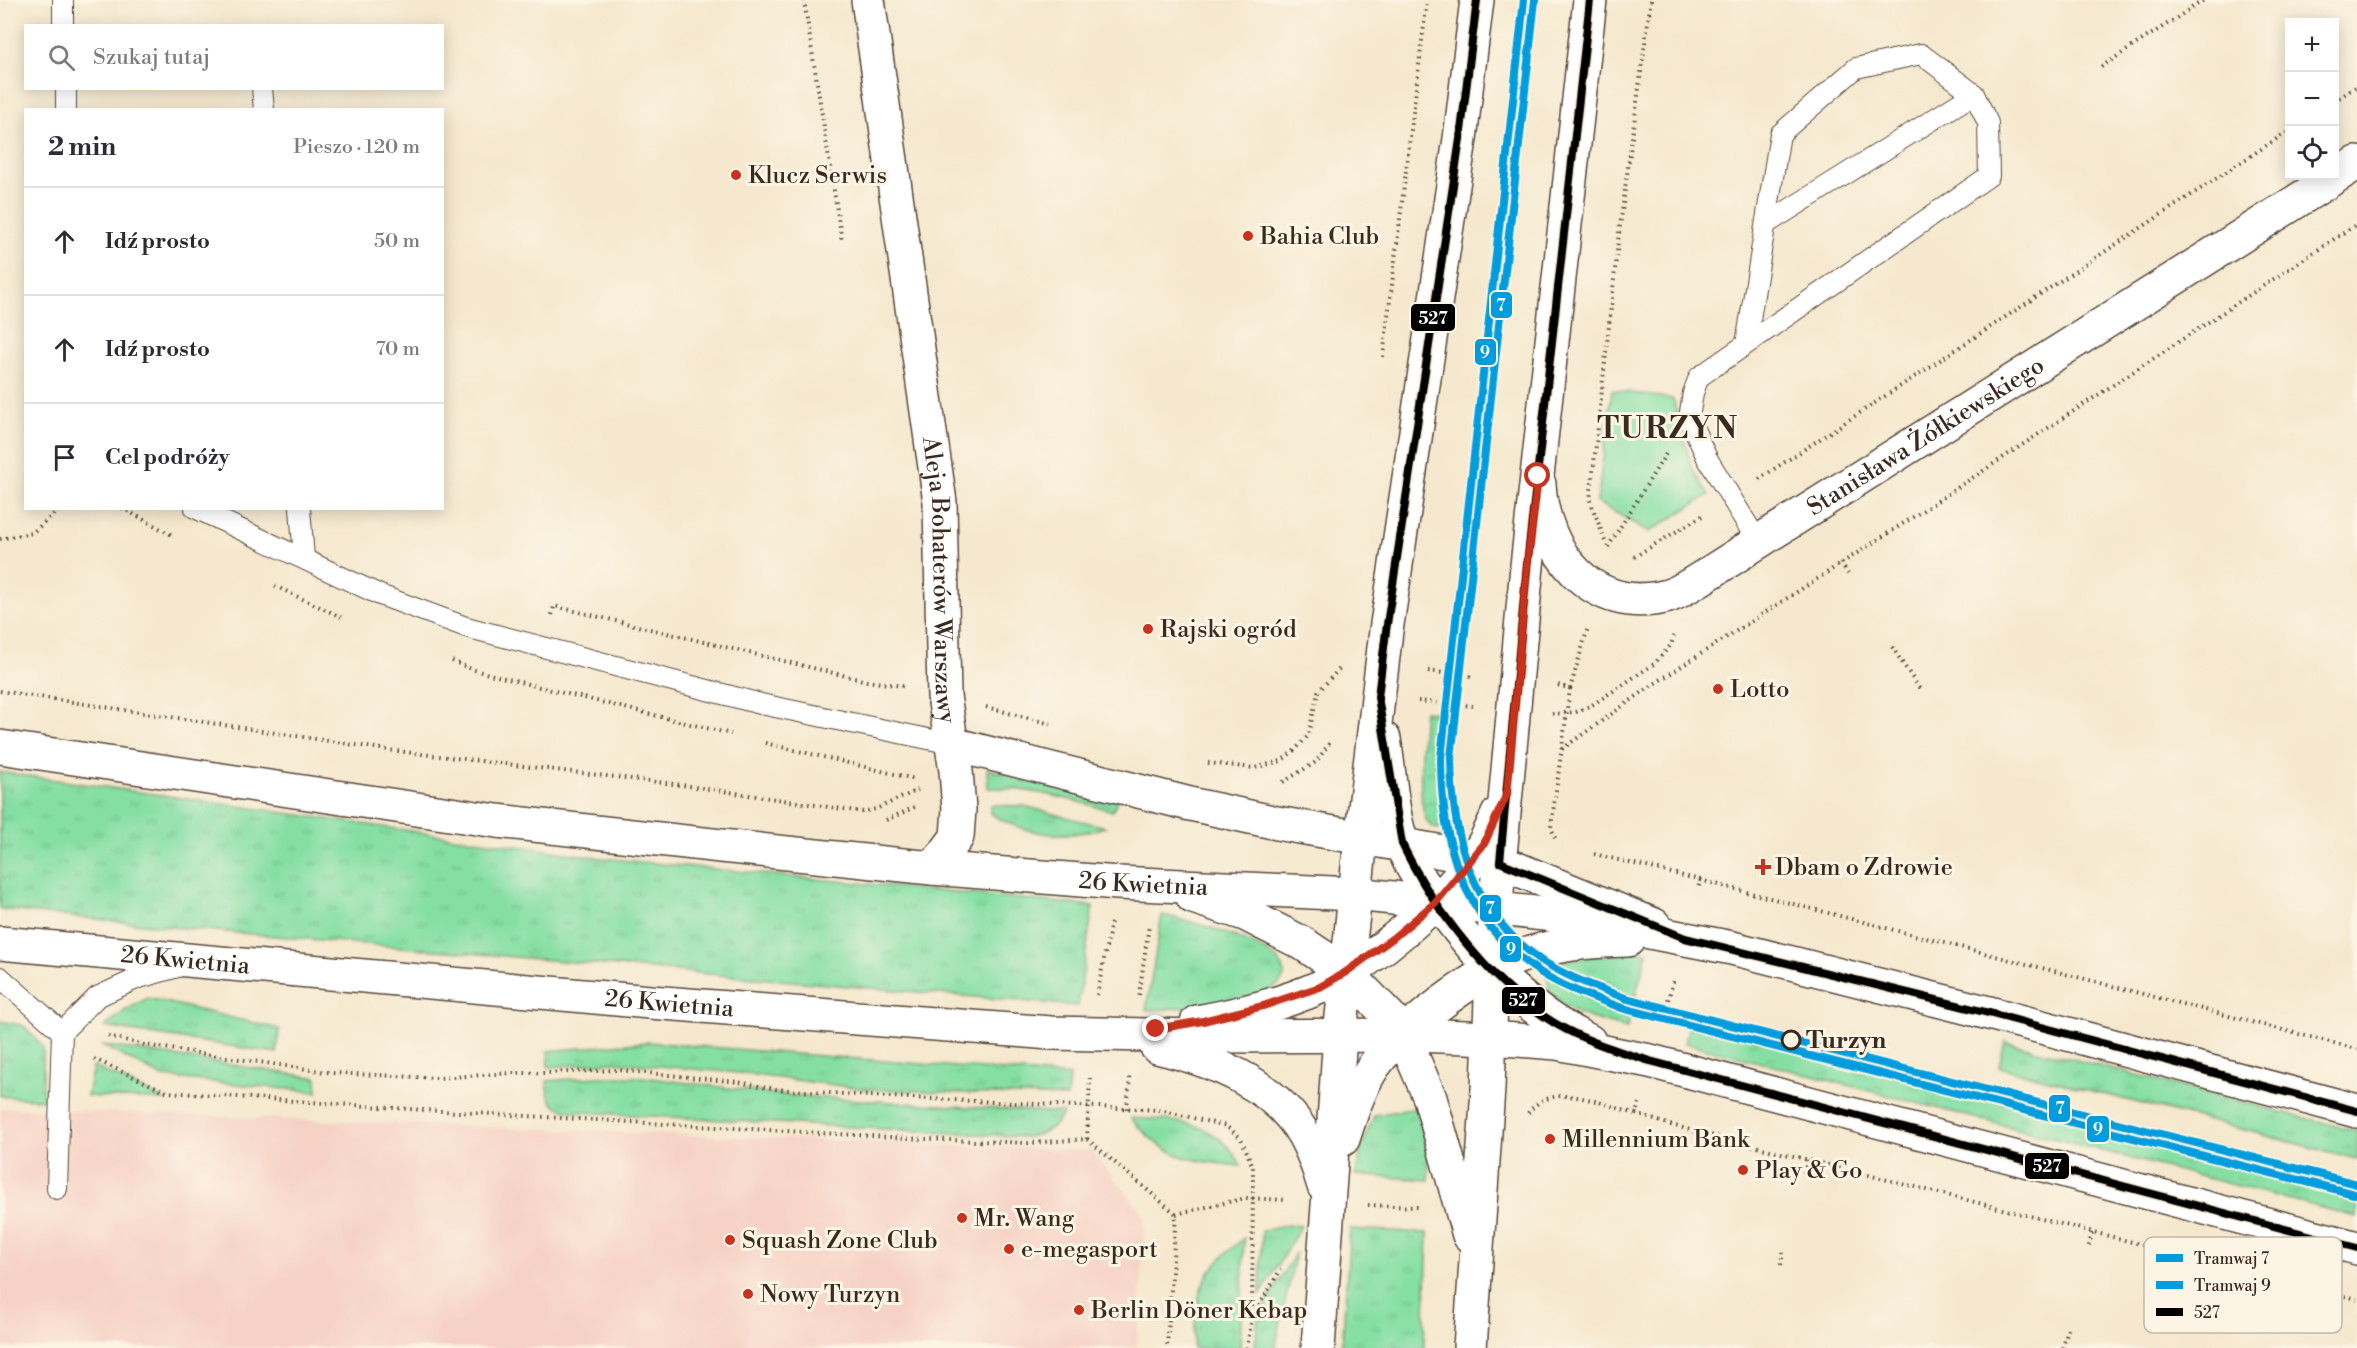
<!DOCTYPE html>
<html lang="pl">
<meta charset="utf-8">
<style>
:root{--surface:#fff;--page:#f7f7f7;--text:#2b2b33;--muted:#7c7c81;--line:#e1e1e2}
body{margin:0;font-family:"Libre Bodoni",serif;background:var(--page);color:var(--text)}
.controls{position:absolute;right:18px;top:18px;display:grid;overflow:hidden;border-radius:0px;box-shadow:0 3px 15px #0003}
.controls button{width:54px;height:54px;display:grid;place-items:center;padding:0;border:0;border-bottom:2px solid var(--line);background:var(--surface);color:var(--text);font:30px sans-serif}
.stop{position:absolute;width:18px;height:18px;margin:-14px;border:4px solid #c8321e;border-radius:50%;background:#fff}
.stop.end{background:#c8321e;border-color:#fff;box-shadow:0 2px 6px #0008}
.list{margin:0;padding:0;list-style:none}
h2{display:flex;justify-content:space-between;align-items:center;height:78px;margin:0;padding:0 24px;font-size:26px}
h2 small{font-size:20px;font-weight:400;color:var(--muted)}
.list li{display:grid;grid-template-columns:39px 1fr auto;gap:18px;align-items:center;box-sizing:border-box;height:108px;padding:0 24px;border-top:2px solid var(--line)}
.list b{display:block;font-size:22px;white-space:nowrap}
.list em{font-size:20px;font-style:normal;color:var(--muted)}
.icon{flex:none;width:33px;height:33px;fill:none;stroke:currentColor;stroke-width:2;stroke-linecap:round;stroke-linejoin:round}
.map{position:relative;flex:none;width:2357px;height:1348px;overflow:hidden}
.search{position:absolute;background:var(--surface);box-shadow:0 3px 15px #0003;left:24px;top:24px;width:420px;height:66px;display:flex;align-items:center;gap:15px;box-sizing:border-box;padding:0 21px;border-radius:0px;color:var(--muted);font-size:22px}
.panel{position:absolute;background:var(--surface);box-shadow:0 3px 15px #0003;left:24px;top:108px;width:420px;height:402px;border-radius:0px}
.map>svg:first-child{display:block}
.built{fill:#f6d1c5}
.grass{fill:url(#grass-tufts);stroke:#608461;stroke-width:1.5}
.park{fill:#85dfa4;stroke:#608461;stroke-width:1.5}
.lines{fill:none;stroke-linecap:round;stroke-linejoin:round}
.service-casing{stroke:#574638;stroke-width:22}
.minor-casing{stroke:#574638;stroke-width:36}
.tertiary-casing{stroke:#574638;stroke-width:36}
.path{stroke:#574638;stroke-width:4;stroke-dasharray:1.5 4.5;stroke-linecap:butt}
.service{stroke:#fff;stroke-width:20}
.minor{stroke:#fff;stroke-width:33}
.tertiary{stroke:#fff;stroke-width:33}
.bus-1-casing{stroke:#fcf5e5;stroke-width:12}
.bus-1{stroke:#000;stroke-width:8}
.tram-1-casing{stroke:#fcf5e5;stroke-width:12}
.tram-2-casing{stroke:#fcf5e5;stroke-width:12}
.tram-1{stroke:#009cdd;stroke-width:8}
.tram-2{stroke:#009cdd;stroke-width:8}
.route{stroke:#c8321e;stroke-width:8}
.poi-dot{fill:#c8321e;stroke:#fcf5e5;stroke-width:2}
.stop-dot{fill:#fcf5e5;stroke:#3b2a1e;stroke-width:3}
.labels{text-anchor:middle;stroke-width:6;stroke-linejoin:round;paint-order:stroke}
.poi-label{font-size:24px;fill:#3b2a1e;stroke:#fcf5e5;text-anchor:start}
.street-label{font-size:24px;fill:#3b2a1e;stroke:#fcf5e5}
.stop-label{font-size:24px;font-weight:bold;fill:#3b2a1e;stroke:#fcf5e5;text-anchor:start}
.district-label{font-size:30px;font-weight:bold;letter-spacing:1.5px;fill:#3b2a1e;stroke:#fcf5e5}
.key{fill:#fcf5e5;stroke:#c2b8a9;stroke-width:1.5}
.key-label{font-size:16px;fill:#3b2a1e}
.line-badge{stroke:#fcf5e5;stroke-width:2}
.badge-label{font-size:16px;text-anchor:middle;font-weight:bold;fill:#fff}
</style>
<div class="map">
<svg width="2357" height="1348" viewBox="0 0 2357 1348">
<defs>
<pattern id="grass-tufts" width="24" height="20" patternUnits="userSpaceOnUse" patternTransform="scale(1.5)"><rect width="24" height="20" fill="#85dfa4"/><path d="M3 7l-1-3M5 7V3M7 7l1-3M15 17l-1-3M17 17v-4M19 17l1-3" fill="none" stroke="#74c08d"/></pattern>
</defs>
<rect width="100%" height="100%" fill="#fcf5e5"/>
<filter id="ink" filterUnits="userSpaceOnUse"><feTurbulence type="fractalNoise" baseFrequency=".0167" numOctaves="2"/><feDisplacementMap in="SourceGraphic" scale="12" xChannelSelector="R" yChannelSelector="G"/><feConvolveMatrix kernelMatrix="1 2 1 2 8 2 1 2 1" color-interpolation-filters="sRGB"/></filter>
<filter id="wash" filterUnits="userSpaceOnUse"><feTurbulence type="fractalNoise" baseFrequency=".008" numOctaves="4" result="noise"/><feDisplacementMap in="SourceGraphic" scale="24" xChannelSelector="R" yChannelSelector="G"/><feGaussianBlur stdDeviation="1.35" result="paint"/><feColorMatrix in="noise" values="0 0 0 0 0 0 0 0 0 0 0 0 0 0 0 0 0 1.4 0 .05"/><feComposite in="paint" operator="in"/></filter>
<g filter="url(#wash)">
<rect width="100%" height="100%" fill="#f5e8ce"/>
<!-- built -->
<path class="built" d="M 0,1108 L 1092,1151 L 1145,1216 L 1137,1348 L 0,1348 Z"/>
<!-- grass -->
<g class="grass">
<path d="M 1424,711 L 1450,714 L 1444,777 L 1446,827 C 1439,829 1434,830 1429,824 C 1415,808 1422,734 1424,711 Z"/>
<path d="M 987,769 L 1118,798 L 1113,811 C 1072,800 1032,788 988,788 Z"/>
<path d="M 0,772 L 601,858 L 1093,906 L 1078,1006 L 170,927 L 0,909 Z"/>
<path d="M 991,805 L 1024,806 L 1105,827 C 1066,840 1025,836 990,813 Z"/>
<path d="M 1162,915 C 1183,919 1298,948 1283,979 C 1272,1001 1170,1010 1146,1010 Z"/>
<path d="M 1631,951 L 1647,952 L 1627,1028 C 1603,1021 1565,1015 1551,992 C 1547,985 1547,977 1546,969 L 1540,964 Z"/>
<path d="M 148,998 L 279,1029 L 277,1053 L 104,1027 L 126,1010 Z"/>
<path d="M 0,1021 L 24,1026 L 43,1047 L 43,1100 L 0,1096 Z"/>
<path d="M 1690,1022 L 2357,1191 L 2357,1217 L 1685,1043 Z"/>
<path d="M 648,1042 L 1069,1076 L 1067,1097 L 866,1089 L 740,1073 L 613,1062 L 548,1067 L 548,1051 Z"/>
<path d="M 2005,1042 L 2357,1131 L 2357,1159 L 1999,1067 Z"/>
<path d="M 101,1045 L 317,1078 L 317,1092 L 163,1077 Z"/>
<path d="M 93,1066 L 165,1100 L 87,1096 Z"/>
<path d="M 598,1077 L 642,1077 L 783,1095 L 1064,1113 C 1054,1128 1045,1134 1027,1137 L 580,1112 C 557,1110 547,1106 547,1081 Z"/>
<path d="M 1418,1108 L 1428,1155 L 1429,1180 L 1355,1175 L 1363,1143 L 1374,1115 Z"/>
<path d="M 1131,1118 C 1175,1120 1220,1121 1241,1166 C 1189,1160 1166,1160 1131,1118 Z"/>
<path d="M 1289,1225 L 1301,1226 L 1260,1295 L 1262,1231 Z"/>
<path d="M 1350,1229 L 1428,1233 L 1424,1348 L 1342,1348 Z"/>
<path d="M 1244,1238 L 1240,1348 L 1193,1348 C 1198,1289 1196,1277 1244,1238 Z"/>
<path d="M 1296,1252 L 1275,1348 L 1255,1348 L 1258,1317 Z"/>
</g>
<!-- park -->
<path class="park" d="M 1612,390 L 1673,399 L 1692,468 L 1709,495 L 1649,532 L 1597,502 Z"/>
</g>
<g filter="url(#ink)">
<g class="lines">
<!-- service casing -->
<g class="service-casing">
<g id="service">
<path d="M 63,0 L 63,26"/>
<path d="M 66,88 L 66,110"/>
<path d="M 262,88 L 264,110"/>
<path d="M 1766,224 L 1974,94"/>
<path d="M 1746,344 L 1780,134 L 1856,68 L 1921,54 L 1974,94 L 1988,123 L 1989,176 L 1699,377 L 1693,393 L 1689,418 L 1707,458 L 1758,542"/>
<path d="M 195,508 L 380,595 L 466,627 L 761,704 L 952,744"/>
<path d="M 300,508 L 304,558"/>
<path d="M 0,977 L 62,1032"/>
<path d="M 57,1189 L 62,1032 L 97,997 L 136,979 L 178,967"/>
</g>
</g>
<!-- minor casing -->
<g class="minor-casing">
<g id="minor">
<path id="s1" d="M 868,0 L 940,502 L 944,696 L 956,771 L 959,809 L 957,837 L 943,856 L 932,868"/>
<path id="s2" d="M 1539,484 C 1543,553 1593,616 1668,596 C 1679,593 1690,585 1700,579 C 1719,567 1739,554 1758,542 L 2357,163"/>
<path d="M 952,744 L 1190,804 L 1277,823 L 1500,862 L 1654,925"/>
</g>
</g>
<!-- tertiary casing -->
<g class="tertiary-casing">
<g id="tertiary">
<path d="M 1384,739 C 1390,773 1391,814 1403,846 C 1411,870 1427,889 1442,908 C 1482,962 1527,1012 1589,1041"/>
<path id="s3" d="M 0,747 L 497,821 L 721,846 L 932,868 L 1118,883 L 1355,894 L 1573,917 L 1732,948 L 1989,1013 L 2357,1111"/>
<path d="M 1193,897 L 1245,914 L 1302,943 L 1346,972 L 1393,1020 L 1403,1035 L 1430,1098 L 1469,1235"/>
<path id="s4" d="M 0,943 L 650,1002 L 1051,1033 L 1198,1036 L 1416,1035 L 1491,1038 L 1557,1043 L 1650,1061 L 2357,1248"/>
<path d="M 1197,1022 C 1237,1015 1284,1003 1320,987 C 1374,962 1450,897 1482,847 C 1488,837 1493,825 1498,814"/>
<path d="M 1157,1047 C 1212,1060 1274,1083 1304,1135 C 1313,1151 1319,1169 1324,1186"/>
<path d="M 1343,1139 C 1350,1117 1358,1092 1370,1072 C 1393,1034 1475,974 1516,958 C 1552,944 1591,941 1628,940"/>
<path d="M 1318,1348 L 1340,1035 L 1359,858 L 1386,631 L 1460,139 L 1477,0"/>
<path d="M 1470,1348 L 1488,1089 L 1492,969 L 1498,877 L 1527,566 L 1590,0"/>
</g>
</g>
<!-- path -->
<g class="path">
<path d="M 804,0 L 842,242"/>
<path d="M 2101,67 L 2204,0"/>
<path d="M 2334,101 L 2357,86"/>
<path d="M 1383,357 L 1427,0"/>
<path d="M 1759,479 L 2290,130"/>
<path d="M 122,508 L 174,536"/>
<path d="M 0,539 L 32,533 L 61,508"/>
<path d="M 1605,541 L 1590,500 L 1619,233 L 1651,0"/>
<path d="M 1608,547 L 1667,452"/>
<path d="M 1634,557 L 1702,516"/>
<path d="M 1841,563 L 1848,574"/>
<path d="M 275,586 L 341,617"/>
<path d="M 552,615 L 554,606 L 867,681 L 903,686"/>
<path d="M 1892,647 L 1921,691"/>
<path d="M 452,661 L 474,670 L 535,686 L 731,734"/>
<path d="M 1428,671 L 1475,677"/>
<path d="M 1570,689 L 1588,627"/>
<path d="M 0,691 L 388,750 L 682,785 L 863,812 L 876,809 L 918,790"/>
<path d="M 1418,701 L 1473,706"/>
<path d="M 986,707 L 1051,724"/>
<path d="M 1552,714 L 1576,712 L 1592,705 L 1654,664 L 1671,645 L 1674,636"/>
<path d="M 765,743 L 915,779"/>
<path d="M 1562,749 L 1654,684 L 1907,521 L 2357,224"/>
<path d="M 1208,763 L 1254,768 L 1281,761 L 1295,750 L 1308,736 L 1318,692 L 1339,669"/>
<path d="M 1283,782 L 1316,762 L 1331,741"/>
<path d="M 886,820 L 917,806"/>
<path d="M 1555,838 L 1551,827 L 1570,689 L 1558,685"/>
<path d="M 1594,854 L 1700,880 L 1698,890"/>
<path d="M 1700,880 L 2357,1049"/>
<path d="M 1097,995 L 1111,923"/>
<path d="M 1139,995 L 1149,925"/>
<path d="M 1662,1023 L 1674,978"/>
<path d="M 108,1036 L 145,1045 L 333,1073 L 438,1078 L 512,1073 L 545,1073 L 618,1070 L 738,1082 L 776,1089 L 870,1096 L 1160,1110 L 1226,1126 L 1241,1138 L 1253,1167 L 1252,1317 L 1247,1348"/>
<path d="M 94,1059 L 167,1092 L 424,1110 L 924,1139 L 1028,1143 L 1087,1139 L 1176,1214 L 1167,1348"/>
<path d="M 1127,1109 L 1130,1077"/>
<path d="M 1528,1113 C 1553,1079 1604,1105 1636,1114 L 1639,1103"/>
<path d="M 1636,1114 L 1671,1125 L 2357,1299"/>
<path d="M 1087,1139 L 1090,1078"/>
<path d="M 1804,1173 L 1807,1160"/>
<path d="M 1368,1205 L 1418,1207"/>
<path d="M 1176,1214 L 1246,1198 L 1287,1200"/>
<path d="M 2089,1246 L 2092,1232"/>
<path d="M 1781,1265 L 1783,1252"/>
<path d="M 2224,1281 L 2227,1266"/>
<path d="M 1253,1316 L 1281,1269"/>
<path d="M 2063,1348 L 2068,1329"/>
</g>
<!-- service -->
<use href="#service" class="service"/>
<!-- minor -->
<use href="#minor" class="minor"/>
<!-- tertiary -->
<use href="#tertiary" class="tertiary"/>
<!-- bus-1 casing -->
<g class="bus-1-casing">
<g id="bus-1">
<path d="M 1477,0 L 1460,139 L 1386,631 L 1378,697 L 1402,844 C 1434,910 1492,986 1556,1024 C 1585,1041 1618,1051 1650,1061 L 2357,1248"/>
<path d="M 1500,862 L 1685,938 L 1989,1013 L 2357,1111"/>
<path d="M 1500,862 L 1527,566 L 1590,0"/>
</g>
</g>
<!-- bus-1 -->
<use href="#bus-1" class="bus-1"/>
<!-- tram-1 casing -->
<g class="tram-1-casing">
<path id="tram-1" d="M 1535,0 L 1451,758 C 1452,839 1471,912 1541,960 C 1566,977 1597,987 1625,998 L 2357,1184"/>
</g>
<!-- tram-2 casing -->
<g class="tram-2-casing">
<path id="tram-2" d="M 1524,0 L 1441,758 C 1441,843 1462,917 1534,968 C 1560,987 1593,997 1622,1008 L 2354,1194"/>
</g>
<!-- tram-1 -->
<use href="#tram-1" class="tram-1"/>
<!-- tram-2 -->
<use href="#tram-2" class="tram-2"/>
</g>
</g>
<g class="lines" filter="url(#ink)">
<!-- route -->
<path class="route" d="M 1156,1029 L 1203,1021 L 1263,1006 L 1320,987 L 1346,972 L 1393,938 L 1437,901 L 1484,844 L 1507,794 L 1527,567 L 1538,476"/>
</g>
<!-- markers -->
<g class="poi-dot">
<circle cx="736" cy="175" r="6"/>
<circle cx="1248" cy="236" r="6"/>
<circle cx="1148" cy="629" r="6"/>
<circle cx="1718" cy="689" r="6"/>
<path d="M1760 858h6v6h6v6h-6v6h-6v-6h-6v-6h6z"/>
<circle cx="1550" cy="1139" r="6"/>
<circle cx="1743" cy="1170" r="6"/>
<circle cx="962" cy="1218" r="6"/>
<circle cx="730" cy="1240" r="6"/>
<circle cx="1009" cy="1249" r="6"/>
<circle cx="748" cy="1294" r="6"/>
<circle cx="1079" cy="1310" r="6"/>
</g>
<circle class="stop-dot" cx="1791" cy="1040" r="9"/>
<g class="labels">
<!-- poi labels -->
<g class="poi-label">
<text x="748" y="183">Klucz Serwis</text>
<text x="1260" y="244">Bahia Club</text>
<text x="1160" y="637">Rajski ogród</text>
<text x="1730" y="697">Lotto</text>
<text x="1775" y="875">Dbam o Zdrowie</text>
<text x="1562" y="1147">Millennium Bank</text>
<text x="1755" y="1178">Play &amp; Go</text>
<text x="974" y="1226">Mr. Wang</text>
<text x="742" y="1248">Squash Zone Club</text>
<text x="1021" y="1257">e-megasport</text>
<text x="760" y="1302">Nowy Turzyn</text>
<text x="1091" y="1318">Berlin Döner Kebap</text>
</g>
<!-- street labels -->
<g class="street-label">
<text dy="8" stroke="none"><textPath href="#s2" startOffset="501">Stanisława Żółkiewskiego</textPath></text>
<text dy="8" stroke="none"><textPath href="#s1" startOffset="585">Aleja Bohaterów Warszawy</textPath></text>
<text dy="8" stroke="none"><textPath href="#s3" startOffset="1152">26 Kwietnia</textPath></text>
<text dy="8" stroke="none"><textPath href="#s4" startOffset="186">26 Kwietnia</textPath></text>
<text dy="8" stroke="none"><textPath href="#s4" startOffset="672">26 Kwietnia</textPath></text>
</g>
<!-- stop labels -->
<g class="stop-label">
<text x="1806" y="1048">Turzyn</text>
</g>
<!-- district labels -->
<g class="district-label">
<text x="1668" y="438">TURZYN</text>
</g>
</g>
<!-- legend -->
<rect x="2144" y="1237" width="198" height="96" rx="9" class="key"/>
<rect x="2156" y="1254" width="27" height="8" fill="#009cdd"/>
<rect x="2156" y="1281" width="27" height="8" fill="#009cdd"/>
<rect x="2156" y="1308" width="27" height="8" fill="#000"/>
<g class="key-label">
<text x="2194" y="1264">Tramwaj 7</text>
<text x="2194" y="1291">Tramwaj 9</text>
<text x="2194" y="1318">527</text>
</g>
<g class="line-badge">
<rect x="1490" y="291" width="23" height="28" rx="6" fill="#009cdd"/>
<rect x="1410" y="303" width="46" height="29" rx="6" fill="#000"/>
<rect x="1474" y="338" width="23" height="28" rx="6" fill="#009cdd"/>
<rect x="1479" y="894" width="23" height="29" rx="6" fill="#009cdd"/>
<rect x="1499" y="935" width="23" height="28" rx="6" fill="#009cdd"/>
<rect x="1501" y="986" width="45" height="29" rx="6" fill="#000"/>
<rect x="2048" y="1094" width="23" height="29" rx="6" fill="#009cdd"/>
<rect x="2086" y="1115" width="24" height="28" rx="6" fill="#009cdd"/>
<rect x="2024" y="1152" width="46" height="28" rx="6" fill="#000"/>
</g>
<g class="badge-label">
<text x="1501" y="311">7</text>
<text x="1433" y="324">527</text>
<text x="1485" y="358">9</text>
<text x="1490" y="914">7</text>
<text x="1511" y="955">9</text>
<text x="1523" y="1006">527</text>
<text x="2060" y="1114">7</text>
<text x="2098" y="1135">9</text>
<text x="2047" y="1172">527</text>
</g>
</svg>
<div class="controls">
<button>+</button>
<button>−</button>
<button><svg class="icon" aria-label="locate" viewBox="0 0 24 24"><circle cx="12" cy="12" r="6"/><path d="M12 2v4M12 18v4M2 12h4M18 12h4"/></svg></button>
</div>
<div class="stop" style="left:1538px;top:476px"></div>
<div class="stop end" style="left:1156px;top:1029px"></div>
<div class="search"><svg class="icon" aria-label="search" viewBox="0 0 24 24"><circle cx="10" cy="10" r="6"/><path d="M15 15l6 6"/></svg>Szukaj tutaj</div>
<section class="panel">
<h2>2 min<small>Pieszo · 120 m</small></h2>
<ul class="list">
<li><svg class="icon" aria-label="ahead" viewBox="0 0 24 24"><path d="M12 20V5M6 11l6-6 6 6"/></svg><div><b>Idź prosto</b></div><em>50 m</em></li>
<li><svg class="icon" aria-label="ahead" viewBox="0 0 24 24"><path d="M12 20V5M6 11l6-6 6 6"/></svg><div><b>Idź prosto</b></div><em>70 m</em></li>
<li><svg class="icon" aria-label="arrive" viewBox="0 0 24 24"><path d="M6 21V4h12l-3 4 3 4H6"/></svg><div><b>Cel podróży</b></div></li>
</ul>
</section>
</div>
